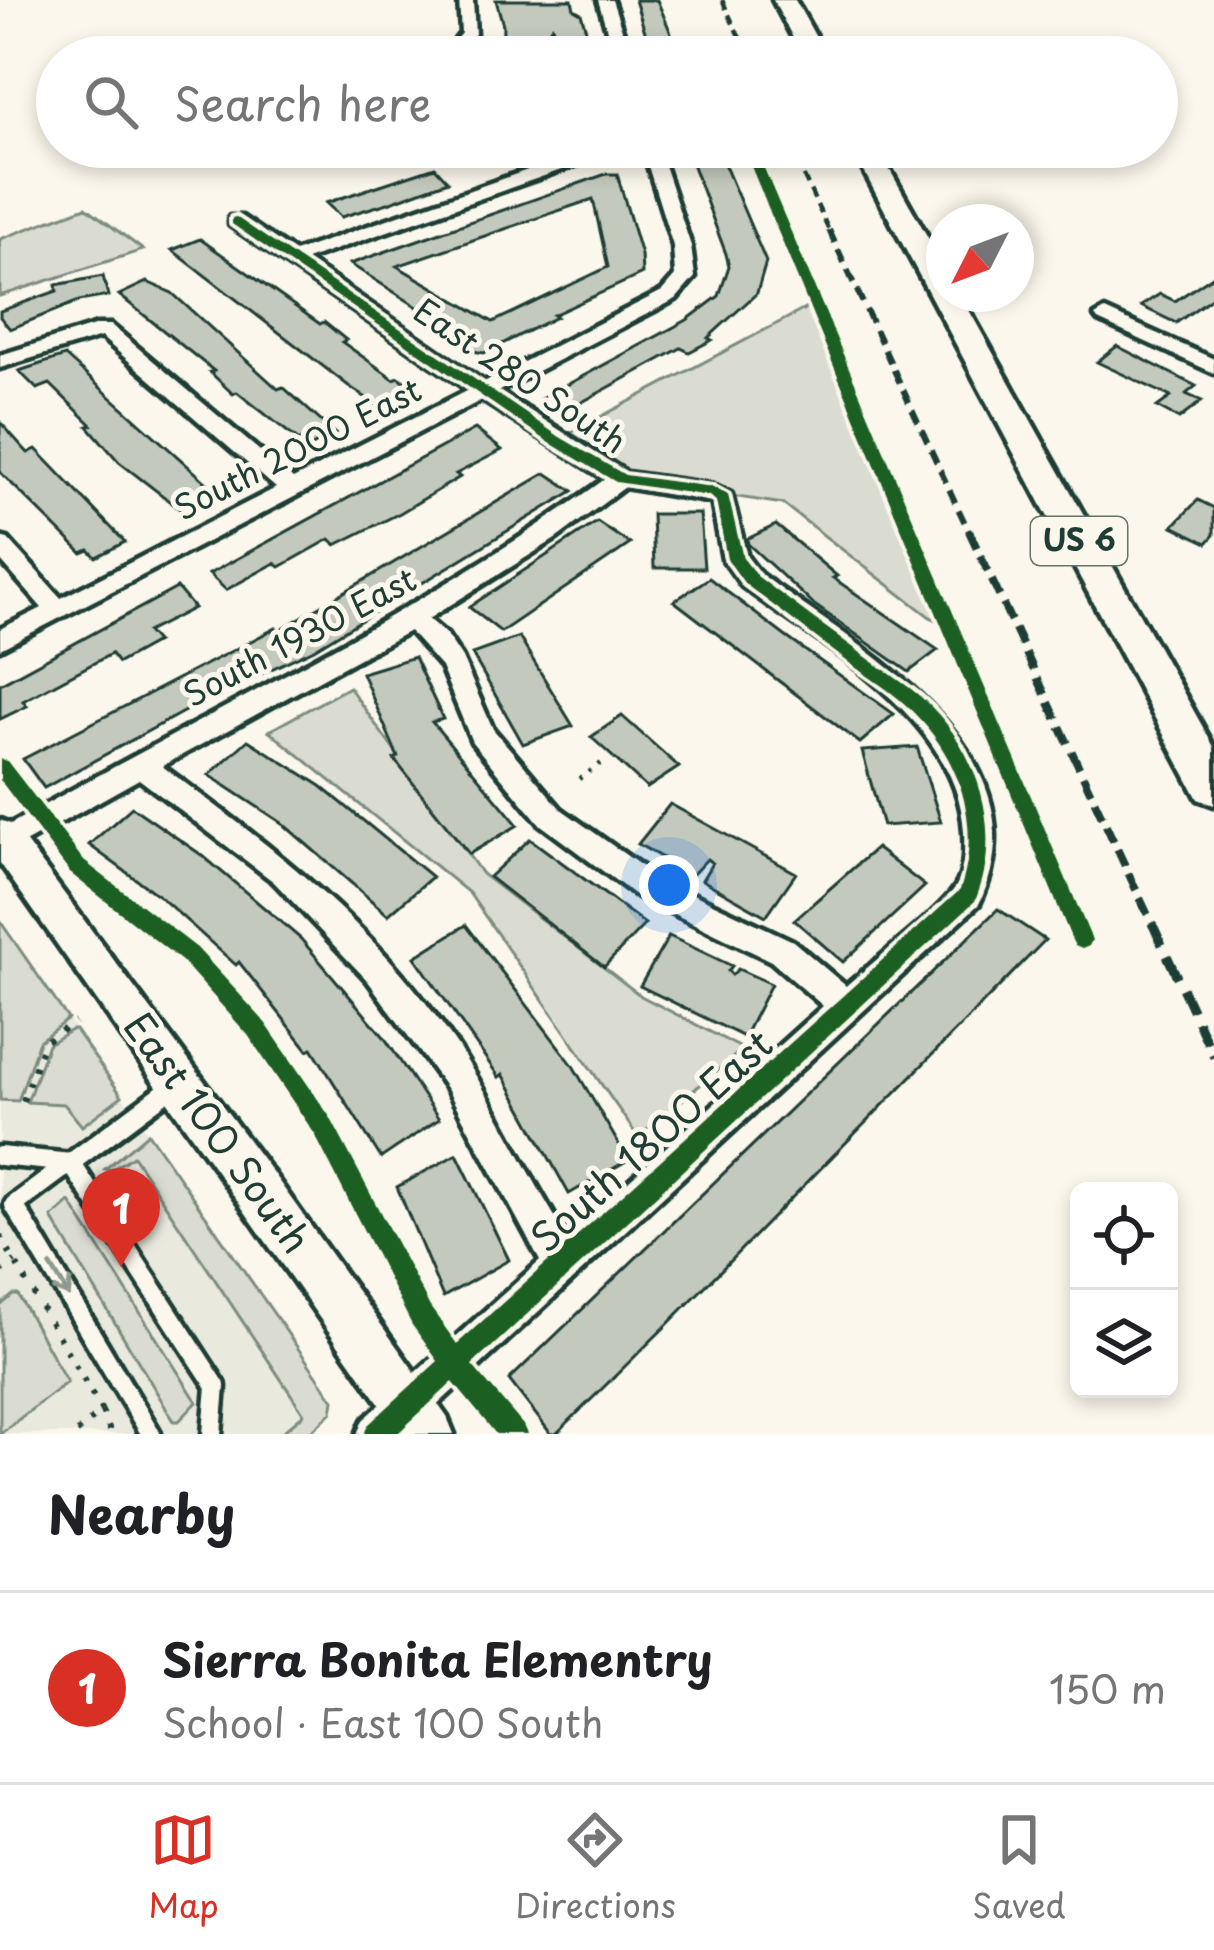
<!DOCTYPE html>
<meta charset="utf-8">
<style>
:root{--surface:#fff;--page:#f6f6f6;--text:#202124;--muted:#757577;--line:#e0e0e0;--accent:#d93025}
body{margin:0;font-family:"Playpen Sans",sans-serif;background:var(--page);color:var(--text)}
.controls{position:absolute;right:36px;bottom:36px;display:grid;overflow:hidden;border-radius:18px;box-shadow:0 6px 18px #0003}
.controls button{width:108px;height:108px;display:grid;place-items:center;padding:0;border:0;border-bottom:3px solid var(--line);background:var(--surface);color:var(--text);font:60px sans-serif}
.compass{position:absolute;left:926px;top:204px;width:108px;height:108px;border-radius:50%;background:var(--surface);box-shadow:0 6px 18px #0003;rotate:228deg}
.you{position:absolute;left:669px;top:885px;width:42px;height:42px;margin:-30px;border:9px solid #fff;border-radius:50%;background:#1a73e8;box-shadow:0 0 0 18px #1a73e833}
.badge{display:grid;place-items:center;width:78px;height:78px;border-radius:50%;background:var(--accent);color:#fff;font-size:39px;font-weight:700}
.pin{position:absolute;translate:-50% -99px;filter:drop-shadow(0 3px 6px #0008)}
.pin::after{content:'';position:absolute;top:63px;width:42px;height:36px;background:inherit;clip-path:polygon(0 0,100% 0,50% 100%)}
.list{margin:0;padding:0;list-style:none}
h2{display:flex;justify-content:space-between;align-items:center;height:156px;margin:0;padding:0 48px;font-size:51px}
h2 small{font-size:39px;font-weight:400;color:var(--muted)}
.list li{display:grid;grid-template-columns:78px 1fr auto;gap:36px;align-items:center;box-sizing:border-box;height:192px;padding:0 48px;border-top:3px solid var(--line)}
.list b{display:block;font-size:45px;white-space:nowrap}
.list p{margin:0;font-size:39px;white-space:nowrap;color:var(--muted)}
.list em{font-size:39px;font-style:normal;color:var(--muted)}
.icon{flex:none;width:66px;height:66px;fill:none;stroke:currentColor;stroke-width:2;stroke-linecap:round;stroke-linejoin:round}
.map{position:relative;flex:none;width:1214px;height:1434px;overflow:hidden}
.search{position:absolute;background:var(--surface);box-shadow:0 6px 18px #0003;left:36px;right:36px;top:36px;height:132px;display:flex;align-items:center;gap:30px;box-sizing:border-box;padding:0 42px;border-radius:66px;color:var(--muted);font-size:45px}
.sheet{height:348px;background:var(--surface)}
nav{display:flex;justify-content:space-around;align-items:center;box-sizing:border-box;height:168px;border-top:3px solid var(--line);background:var(--surface);font-size:33px;color:var(--muted)}
nav a{display:grid;justify-items:center;gap:6px}
nav .on{color:var(--accent)}
.map>svg:first-child{display:block}
.built{fill:#eae9de}
.green{fill:#dbdcd1;stroke:#7d8c82;stroke-width:3}
.building{fill:#c4c9be;stroke:#1f3d34;stroke-width:3;fill-rule:evenodd}
.lines{fill:none;stroke-linecap:round;stroke-linejoin:round}
.service-casing{stroke:#1f3d34;stroke-width:27}
.minor-casing{stroke:#1f3d34;stroke-width:9}
.tertiary-casing{stroke:#1f3d34;stroke-width:9}
.trunk-casing{stroke:#1f3d34;stroke-width:9}
.path-far1{stroke:#1f3d34;stroke-width:4.5;stroke-dasharray:3 9;stroke-linecap:butt}
.path{stroke:#1f3d34;stroke-width:6;stroke-dasharray:4.5 12;stroke-linecap:butt}
.service{stroke:#fbf7ec;stroke-width:18}
.minor{fill:#fbf7ec;fill-rule:evenodd}
.tertiary{fill:#fbf7ec;fill-rule:evenodd}
.trunk{fill:#fbf7ec;fill-rule:evenodd}
.rail-far3{stroke:#1f3d34;stroke-width:4.5;stroke-dasharray:10 6;stroke-linecap:butt}
.rail-far2{stroke:#1f3d34;stroke-width:6;stroke-dasharray:14 8;stroke-linecap:butt}
.rail-far1{stroke:#1f3d34;stroke-width:8;stroke-dasharray:18 9;stroke-linecap:butt}
.rail{stroke:#1f3d34;stroke-width:9;stroke-dasharray:24 12;stroke-linecap:butt}
.cycleway-casing{stroke:#fbf7ec;stroke-width:8}
.cycleway{fill:#1b5e20;fill-rule:evenodd}
.oneway{stroke:#8d9a90}
.labels{text-anchor:middle;stroke-width:10;stroke-linejoin:round;paint-order:stroke}
.shield{fill:#fbf7ec;stroke:#61756b;stroke-width:3}
.shield-label{font-size:30px;font-weight:bold;fill:#1f3d34}
.street-label{font-size:33px;fill:#1f3d34;stroke:#fbf7ec}
.near-street-label{font-size:39px;fill:#1f3d34;stroke:#fbf7ec}
</style>
<div class="map">
<svg width="1214" height="1434" viewBox="0 0 1214 1434">
<rect width="100%" height="100%" fill="#fbf7ec"/>
<filter id="ink" filterUnits="userSpaceOnUse"><feTurbulence type="fractalNoise" baseFrequency=".00833" numOctaves="2"/><feDisplacementMap in="SourceGraphic" scale="24" xChannelSelector="R" yChannelSelector="G"/><feConvolveMatrix kernelMatrix="1 2 1 2 8 2 1 2 1" color-interpolation-filters="sRGB"/></filter>
<g filter="url(#ink)">
<!-- built -->
<path class="built" d="M 0,921 L 334,1400 L 332,1412 L 308,1434 L 0,1434 Z"/>
<!-- green -->
<g class="green">
<path d="M 86,207 L 143,250 L 0,296 L 0,239 Z"/>
<path d="M 814,304 L 953,627 L 930,617 L 783,504 L 621,479 L 555,441 Z"/>
<path d="M 349,687 L 482,874 L 641,996 L 743,1049 L 638,1137 L 469,893 L 269,731 Z"/>
<path d="M 0,921 L 68,1019 L 39,1041 L 18,1101 L 0,1100 Z"/>
<path d="M 71,1030 L 75,1030 L 122,1096 L 82,1126 L 64,1104 L 27,1102 L 48,1044 Z"/>
<path d="M 148,1133 L 334,1400 L 332,1412 L 308,1434 L 280,1434 L 304,1414 L 133,1156 L 111,1170 L 105,1169 Z"/>
<path d="M 70,1202 L 197,1402 L 179,1421 L 174,1421 L 52,1218 Z"/>
<path d="M 13,1295 L 18,1295 L 67,1382 L 0,1434 L 0,1306 Z"/>
</g>
<!-- building -->
<g class="building">
<path d="M 496,0 L 572,0 L 574,9 L 581,13 L 594,57 L 563,57 L 552,26 L 526,57 L 502,57 L 503,25 Z"/>
<path d="M 635,0 L 657,0 L 681,57 L 653,57 Z"/>
<path d="M 717,147 L 766,262 L 757,293 L 708,338 L 712,340 L 689,352 L 681,348 L 562,413 L 541,399 L 687,320 L 719,296 L 729,266 L 726,254 L 687,150 Z"/>
<path d="M 435,167 L 448,181 L 388,203 L 341,217 L 326,203 Z"/>
<path d="M 606,174 L 617,174 L 641,255 L 642,274 L 553,315 L 556,317 L 484,353 L 473,351 L 456,340 L 463,336 L 350,264 ZM 593,199 L 608,267 L 493,322 L 397,266 Z"/>
<path d="M 200,239 L 320,324 L 324,322 L 346,340 L 342,342 L 394,379 L 399,377 L 419,392 L 384,410 L 350,387 L 172,250 Z"/>
<path d="M 1214,275 L 1214,296 L 1176,323 L 1141,306 L 1160,294 L 1175,301 Z"/>
<path d="M 103,276 L 108,296 L 79,301 L 10,329 L 0,317 L 0,311 L 57,291 L 56,285 Z"/>
<path d="M 147,282 L 172,293 L 278,389 L 283,387 L 335,434 L 308,448 L 237,392 L 233,394 L 210,372 L 214,371 L 119,295 Z"/>
<path d="M 1117,346 L 1196,386 L 1186,394 L 1202,401 L 1179,419 L 1157,407 L 1171,397 L 1097,362 Z"/>
<path d="M 65,356 L 206,482 L 223,493 L 185,513 L 119,462 L 88,426 L 92,425 L 50,384 L 37,389 L 19,371 Z"/>
<path d="M 0,422 L 28,453 L 36,449 L 125,542 L 96,557 L 89,550 L 82,553 L 0,472 Z"/>
<path d="M 475,429 L 502,450 L 456,474 L 460,477 L 400,513 L 336,545 L 330,539 L 280,567 L 275,563 L 226,590 L 209,574 Z"/>
<path d="M 546,473 L 573,491 L 314,649 L 205,700 L 44,788 L 23,759 L 276,628 L 278,631 Z"/>
<path d="M 1198,500 L 1214,508 L 1214,535 L 1207,543 L 1173,526 Z"/>
<path d="M 652,514 L 700,514 L 704,568 L 654,568 Z"/>
<path d="M 597,522 L 630,544 L 501,632 L 469,607 Z"/>
<path d="M 776,525 L 837,576 L 833,578 L 938,650 L 909,672 L 813,604 L 748,544 L 747,539 Z"/>
<path d="M 709,578 L 785,636 L 894,714 L 860,743 L 674,601 Z"/>
<path d="M 177,588 L 194,608 L 147,632 L 156,642 L 118,663 L 111,654 L 23,701 L 27,706 L 0,719 L 0,684 Z"/>
<path d="M 519,637 L 573,726 L 523,744 L 472,654 Z"/>
<path d="M 414,657 L 443,719 L 432,722 L 518,825 L 469,854 L 394,759 L 398,757 L 362,673 Z"/>
<path d="M 622,716 L 679,767 L 647,788 L 591,737 Z"/>
<path d="M 248,740 L 321,786 L 432,877 L 388,915 L 282,823 L 209,775 Z"/>
<path d="M 917,747 L 941,822 L 883,826 L 862,751 Z"/>
<path d="M 670,804 L 796,873 L 766,916 L 702,880 L 712,863 L 707,859 L 692,875 L 638,844 Z"/>
<path d="M 132,807 L 203,856 L 301,939 L 384,1037 L 439,1119 L 381,1158 L 312,1048 L 308,1050 L 239,962 L 236,965 L 159,896 L 89,845 Z"/>
<path d="M 530,839 L 645,924 L 604,967 L 489,877 Z"/>
<path d="M 876,848 L 925,886 L 843,962 L 794,920 Z"/>
<path d="M 998,909 L 1045,940 L 667,1325 L 556,1434 L 551,1434 L 509,1380 Z"/>
<path d="M 466,925 L 572,1064 L 628,1160 L 569,1194 L 503,1074 L 499,1077 L 415,957 Z"/>
<path d="M 669,936 L 732,966 L 728,971 L 732,975 L 738,969 L 771,984 L 744,1037 L 640,986 Z"/>
<path d="M 457,1154 L 509,1260 L 443,1297 L 397,1187 Z"/>
</g>
<g class="lines">
<!-- service casing -->
<g class="service-casing">
<g id="service">
<path d="M 0,1156 L 71,1163"/>
<path d="M 71,1163 L 216,1386 L 212,1434"/>
<path d="M 151,1434 L 14,1205 L 176,1084"/>
</g>
</g>
<!-- minor casing -->
<g class="minor-casing">
<g id="minor">
<path d="M 459,0 L 473,0 L 475,34 L 454,55 L 447,51 L 461,33 Z"/>
<path d="M 598,0 L 612,0 L 631,57 L 615,57 Z"/>
<path d="M 658,147 L 691,246 L 695,277 L 676,299 L 499,391 L 627,473 L 713,485 L 731,494 L 747,557 L 760,574 C 859,647 1052,752 979,904 L 406,1434 L 357,1434 L 363,1420 L 540,1261 L 447,1089 L 368,981 L 274,882 L 139,779 L 5,854 L 0,852 L 0,830 C 203,714 415,617 605,479 L 482,400 L 0,649 L 0,629 L 42,608 L 0,560 L 0,537 L 8,539 L 61,598 L 276,488 L 101,337 L 0,368 L 0,355 L 97,325 L 111,325 L 293,479 L 468,390 L 230,225 L 230,217 L 242,217 L 294,252 L 590,148 ZM 644,153 L 673,246 L 675,276 L 662,291 L 484,382 L 306,260 L 598,157 ZM 625,487 L 712,502 L 723,559 L 742,586 C 825,648 958,718 964,832 C 965,848 965,872 956,886 C 942,910 870,964 846,986 L 793,941 L 657,877 L 561,809 L 493,729 L 462,658 L 447,635 L 428,619 L 557,538 ZM 409,631 L 441,667 L 472,742 L 541,825 L 635,895 L 771,961 L 823,1006 L 567,1236 C 527,1174 497,1106 456,1044 C 374,924 277,850 162,766 Z"/>
<path d="M 1105,310 L 1214,359 L 1214,373 L 1098,320 L 1095,316 Z"/>
</g>
</g>
<!-- tertiary casing -->
<g class="tertiary-casing">
<path id="tertiary" d="M 0,820 L 13,825 L 275,1176 L 447,1417 L 454,1434 L 401,1434 L 0,863 Z"/>
</g>
<!-- trunk casing -->
<g class="trunk-casing">
<g id="trunk">
<path d="M 773,0 L 795,0 L 827,57 L 803,57 Z"/>
<path d="M 851,147 L 877,147 L 944,266 L 944,294 L 960,294 L 1214,747 L 1214,805 L 1198,799 Z"/>
</g>
</g>
<!-- path-far1 -->
<path class="path-far1" d="M 579,779 L 603,762"/>
<!-- path -->
<g class="path">
<path d="M 23,1101 L 44,1042 L 75,1022"/>
<path d="M 0,1236 L 102,1411 L 75,1434"/>
<path d="M 0,1272 L 15,1261"/>
<path d="M 102,1411 L 111,1434"/>
</g>
<!-- service -->
<use href="#service" class="service"/>
<!-- minor -->
<use href="#minor" class="minor"/>
<!-- tertiary -->
<use href="#tertiary" class="tertiary"/>
<!-- trunk -->
<use href="#trunk" class="trunk"/>
<!-- rail-far3 -->
<g class="rail-far3">
<path d="M 722,0 L 749,57"/>
<path d="M 790,147 L 830,233"/>
</g>
<!-- rail-far2 -->
<path class="rail-far2" d="M 829,230 L 970,534"/>
<!-- rail-far1 -->
<path class="rail-far1" d="M 969,531 L 1153,926"/>
<!-- rail -->
<path class="rail" d="M 1152,923 L 1214,1057"/>
<!-- cycleway casing -->
<g class="cycleway-casing">
<g id="cycleway">
<path d="M 743,147 L 755,147 L 1092,940 L 1089,946 L 1082,949 L 1075,946 L 1072,940 Z"/>
<path d="M 236,217 L 560,437 L 625,475 L 713,487 L 728,495 L 743,558 L 757,576 C 794,604 832,632 869,659 C 887,672 906,684 922,698 C 978,747 1005,832 975,901 L 472,1365 L 523,1425 L 527,1434 L 496,1434 L 453,1382 L 397,1434 L 364,1434 L 368,1425 L 438,1361 L 412,1325 L 314,1133 L 248,1035 L 183,962 L 70,873 L 0,780 L 0,759 L 7,761 L 84,861 L 197,948 L 264,1021 L 330,1117 L 430,1307 L 457,1344 L 960,890 C 982,826 961,760 914,713 C 895,693 870,678 848,662 C 814,636 780,610 745,584 L 727,559 L 716,501 L 709,496 L 616,482 L 550,443 L 232,224 L 232,218 Z"/>
</g>
</g>
<!-- cycleway -->
<use href="#cycleway" class="cycleway"/>
</g>
<!-- one-way arrows -->
<defs><path id="oneway-shaft" d="M-6 0H5M1.5-3L5.5 0L1.5 3" fill="none" stroke-width="1.6" stroke-linecap="round" stroke-linejoin="round" transform="scale(3)"/></defs>
<use class="oneway" href="#oneway-shaft" transform="translate(60 1281) rotate(59)"/>
</g>
<g class="labels">
<!-- shield labels -->
<rect class="shield" x="1031" y="517" width="96" height="48" rx="9"/>
<g class="shield-label">
<text x="1079" y="551">US 6</text>
</g>
<!-- street labels -->
<g class="street-label">
<text transform="translate(520 376) rotate(34)" y="12">East 280 South</text>
<text transform="translate(298 449) rotate(-27)" y="12">South 2000 East</text>
<text transform="translate(300 637) rotate(-28)" y="12">South 1930 East</text>
</g>
<!-- near-street labels -->
<g class="near-street-label">
<text transform="translate(217 1133) rotate(54)" y="14">East 100 South</text>
<text transform="translate(652 1141) rotate(-42)" y="14">South 1800 East</text>
</g>
</g>
</svg>
<div class="controls">
<button><svg class="icon" aria-label="locate" viewBox="0 0 24 24"><circle cx="12" cy="12" r="6"/><path d="M12 2v4M12 18v4M2 12h4M18 12h4"/></svg></button>
<button><svg class="icon" aria-label="layers" viewBox="0 0 24 24"><path d="M12 4l9 5-9 5-9-5zM3 14l9 5 9-5"/></svg></button>
</div>
<svg class="compass" viewBox="-18 -18 36 36"><path d="M0-13l5 13h-10z" fill="#e53935"/><path d="M0 13l5-13h-10z" fill="#757577"/></svg>
<div class="you"></div>
<div class="pin badge" style="left:121px;top:1267px">1</div>
<div class="search"><svg class="icon" aria-label="search" viewBox="0 0 24 24"><circle cx="10" cy="10" r="6"/><path d="M15 15l6 6"/></svg>Search here</div>
</div>
<section class="sheet">
<h2>Nearby<small></small></h2>
<ul class="list">
<li><span class="badge">1</span><div><b>Sierra Bonita Elementry</b><p>School · East 100 South</p></div><em>150 m</em></li>
</ul>
</section>
<nav>
<a class="on"><svg class="icon" aria-label="map" viewBox="0 0 24 24"><path d="M3 6l6-2 6 2 6-2v14l-6 2-6-2-6 2zM9 4v14M15 6v14"/></svg>Map</a>
<a><svg class="icon" aria-label="directions" viewBox="0 0 24 24"><path d="M12 3l9 9-9 9-9-9zM9 14v-3h6M13 9l2 2-2 2"/></svg>Directions</a>
<a><svg class="icon" aria-label="saved" viewBox="0 0 24 24"><path d="M7 4h10v16l-5-4-5 4z"/></svg>Saved</a>
</nav>
